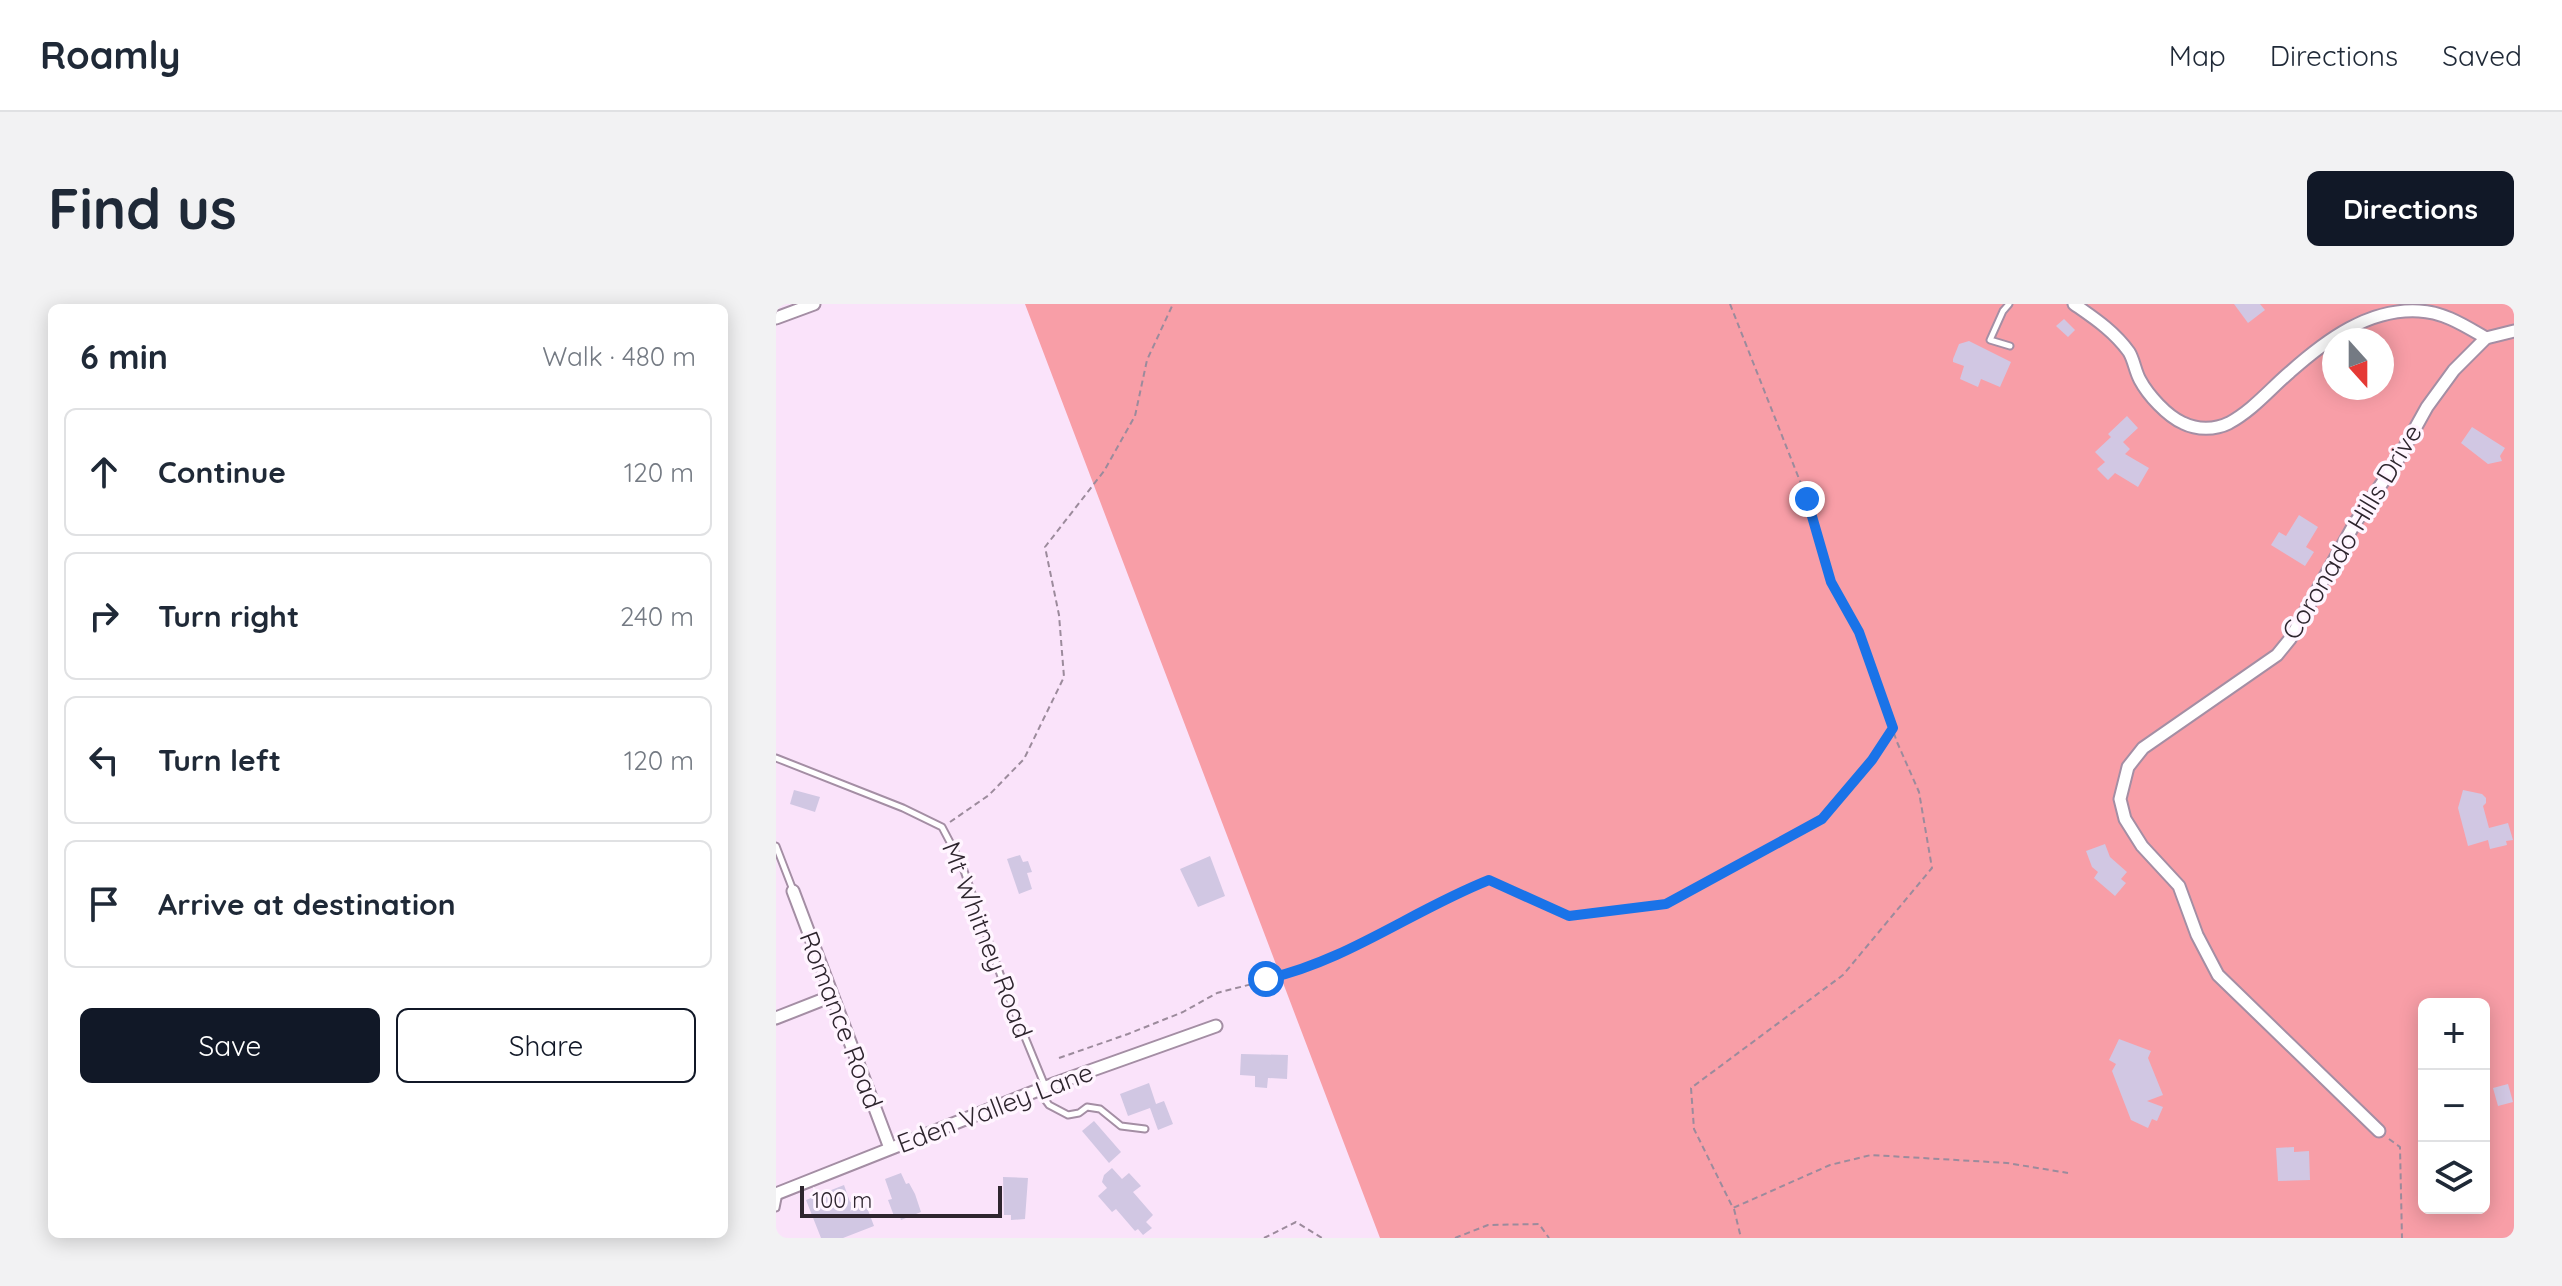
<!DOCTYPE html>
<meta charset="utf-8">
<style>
:root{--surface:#fff;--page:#f2f2f3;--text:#1f2937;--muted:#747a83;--line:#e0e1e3;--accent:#111827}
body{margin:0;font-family:Quicksand,sans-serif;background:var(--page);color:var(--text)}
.controls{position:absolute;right:24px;bottom:24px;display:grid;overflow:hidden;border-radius:12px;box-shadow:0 4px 20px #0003}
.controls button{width:72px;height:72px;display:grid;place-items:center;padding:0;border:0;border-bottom:2px solid var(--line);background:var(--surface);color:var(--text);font:40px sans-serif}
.compass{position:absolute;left:1546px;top:24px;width:72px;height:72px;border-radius:50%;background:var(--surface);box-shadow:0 4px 20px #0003;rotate:159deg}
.scale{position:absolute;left:24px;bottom:20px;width:202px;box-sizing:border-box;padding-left:8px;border:4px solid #2e252e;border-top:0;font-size:22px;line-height:28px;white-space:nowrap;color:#2e252e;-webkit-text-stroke:6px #fff5ff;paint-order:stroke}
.stop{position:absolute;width:24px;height:24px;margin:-18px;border:6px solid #1a73e8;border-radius:50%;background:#fff}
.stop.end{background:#1a73e8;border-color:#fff;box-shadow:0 2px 8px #0008}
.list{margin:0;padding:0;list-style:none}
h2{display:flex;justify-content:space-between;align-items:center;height:104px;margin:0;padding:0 32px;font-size:34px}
h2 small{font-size:26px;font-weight:400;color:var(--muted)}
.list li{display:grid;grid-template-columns:52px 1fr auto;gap:24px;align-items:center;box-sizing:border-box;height:128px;margin:0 16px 16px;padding:0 16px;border:2px solid var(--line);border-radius:12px}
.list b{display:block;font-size:30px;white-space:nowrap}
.list em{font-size:26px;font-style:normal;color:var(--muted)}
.actions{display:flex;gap:16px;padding:24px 32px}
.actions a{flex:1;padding:18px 0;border:2px solid var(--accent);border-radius:12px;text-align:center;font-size:28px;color:var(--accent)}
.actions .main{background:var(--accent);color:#fff}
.icon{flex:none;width:44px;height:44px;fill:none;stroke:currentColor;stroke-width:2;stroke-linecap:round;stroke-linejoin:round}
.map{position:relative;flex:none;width:1738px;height:934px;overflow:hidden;border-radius:12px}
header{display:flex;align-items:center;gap:48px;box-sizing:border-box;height:112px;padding:0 40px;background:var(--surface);border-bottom:2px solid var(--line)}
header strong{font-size:38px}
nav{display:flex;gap:44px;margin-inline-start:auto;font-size:28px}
.intro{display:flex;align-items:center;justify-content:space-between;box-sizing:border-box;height:192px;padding:0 48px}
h1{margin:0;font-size:56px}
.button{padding:20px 36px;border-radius:12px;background:var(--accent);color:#fff;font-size:28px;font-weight:700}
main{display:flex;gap:48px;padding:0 48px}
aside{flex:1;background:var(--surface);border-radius:12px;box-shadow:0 4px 20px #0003}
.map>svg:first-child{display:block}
.green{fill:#f89ea7;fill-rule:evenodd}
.building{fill:#d1c7e3}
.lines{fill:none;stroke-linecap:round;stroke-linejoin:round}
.service-casing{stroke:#a48ea4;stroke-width:9}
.minor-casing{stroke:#a48ea4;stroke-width:15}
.path{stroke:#9c8b9c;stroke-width:2;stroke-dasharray:6 4;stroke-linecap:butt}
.service{stroke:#fff;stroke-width:5}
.minor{stroke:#fff;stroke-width:11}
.route{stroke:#1a73e8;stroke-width:10}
.labels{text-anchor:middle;stroke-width:7;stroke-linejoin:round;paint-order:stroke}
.street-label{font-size:26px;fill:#2e252e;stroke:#fff5ff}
</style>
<header>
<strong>Roamly</strong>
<nav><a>Map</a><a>Directions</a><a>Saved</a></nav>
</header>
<div class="intro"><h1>Find us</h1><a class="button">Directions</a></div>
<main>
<aside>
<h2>6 min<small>Walk · 480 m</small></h2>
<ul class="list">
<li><svg class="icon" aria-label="ahead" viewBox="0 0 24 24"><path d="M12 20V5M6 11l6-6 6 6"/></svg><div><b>Continue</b></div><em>120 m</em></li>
<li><svg class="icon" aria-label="right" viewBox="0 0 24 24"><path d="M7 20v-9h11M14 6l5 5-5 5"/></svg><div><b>Turn right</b></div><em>240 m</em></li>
<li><svg class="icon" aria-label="left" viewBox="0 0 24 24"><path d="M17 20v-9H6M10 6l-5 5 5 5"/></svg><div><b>Turn left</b></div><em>120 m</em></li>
<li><svg class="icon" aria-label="arrive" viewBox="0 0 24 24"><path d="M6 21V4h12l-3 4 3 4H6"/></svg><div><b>Arrive at destination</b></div></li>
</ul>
<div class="actions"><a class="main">Save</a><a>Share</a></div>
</aside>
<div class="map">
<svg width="1738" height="934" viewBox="0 0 1738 934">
<rect width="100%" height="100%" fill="#fae3fa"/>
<!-- green -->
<path class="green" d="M 249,0 L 1738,0 L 1738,934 L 604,934 ZM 1558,36 L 1606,36 L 1606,84 L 1558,84 ZM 1648,700 L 1708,700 L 1708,904 L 1648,904 Z"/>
<!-- building -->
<g class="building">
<path d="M 1458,0 L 1484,0 L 1489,6 L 1472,19 Z"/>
<path d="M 1288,15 L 1299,26 L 1292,33 L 1280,22 Z"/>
<path d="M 1193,37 L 1235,58 L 1224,83 L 1205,75 L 1202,83 L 1184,75 L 1188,62 L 1177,58 L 1177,55 L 1183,40 Z"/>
<path d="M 1351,112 L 1362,124 L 1347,138 L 1354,145 L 1349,150 L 1373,164 L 1362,183 L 1339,169 L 1332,176 L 1321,165 L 1329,158 L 1319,148 L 1335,133 L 1332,130 Z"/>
<path d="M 1696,123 L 1729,144 L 1724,152 L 1726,157 L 1712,160 L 1685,139 Z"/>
<path d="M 1523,211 L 1542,223 L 1530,243 L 1538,248 L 1529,262 L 1495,241 L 1503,228 L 1510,232 Z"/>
<path d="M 18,486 L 44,493 L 39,508 L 14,500 Z"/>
<path d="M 1687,486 L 1706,490 L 1710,494 L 1710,499 L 1707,502 L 1713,524 L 1732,519 L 1737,536 L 1730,537 L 1731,541 L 1714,545 L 1712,536 L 1692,542 L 1682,504 Z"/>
<path d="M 1329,540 L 1334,553 L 1351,568 L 1345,575 L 1350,579 L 1339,592 L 1318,574 L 1322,568 L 1316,563 L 1310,547 Z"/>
<path d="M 244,551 L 247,558 L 252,557 L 256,568 L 251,569 L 256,585 L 243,590 L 231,555 Z"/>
<path d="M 434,552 L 449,592 L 422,603 L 404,565 Z"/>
<path d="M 1343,735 L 1375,747 L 1372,754 L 1387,791 L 1371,797 L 1387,803 L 1381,817 L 1376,815 L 1372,824 L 1355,816 L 1336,767 L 1340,760 L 1333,756 Z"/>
<path d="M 465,750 L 512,751 L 511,775 L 492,774 L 491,784 L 479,783 L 479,772 L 464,771 Z"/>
<path d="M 373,779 L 380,800 L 388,797 L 397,820 L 382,826 L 374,804 L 352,812 L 344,790 Z"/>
<path d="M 1732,780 L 1737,798 L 1722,802 L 1717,784 Z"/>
<path d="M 318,817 L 345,848 L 333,859 L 306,827 Z"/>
<path d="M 1518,843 L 1518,848 L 1533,847 L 1534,876 L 1502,877 L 1500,844 Z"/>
<path d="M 336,864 L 346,875 L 353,869 L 365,882 L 357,888 L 377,911 L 370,918 L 376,924 L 367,931 L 362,925 L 359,927 L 340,905 L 336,908 L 322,892 L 331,884 L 326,878 L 328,871 Z"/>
<path d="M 125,869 L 130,880 L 133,879 L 139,890 L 145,908 L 125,916 L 123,910 L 118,912 L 112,896 L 116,895 L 109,875 Z"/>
<path d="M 227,873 L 252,874 L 249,915 L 235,916 L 235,911 L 228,911 Z"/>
<path d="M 68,881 L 74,898 L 87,893 L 98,922 L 67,934 L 45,934 L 30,896 Z"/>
</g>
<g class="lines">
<!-- service casing -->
<g class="service-casing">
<g id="service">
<path d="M 1233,0 L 1227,7 L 1214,36 L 1234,42"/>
<path d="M 0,454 L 127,504 L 166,523 L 186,561 L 230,687 L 269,782"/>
<path d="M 0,542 L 17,586"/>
<path d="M 262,786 L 273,801 L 292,811 L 303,809 L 311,803 L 324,805 L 345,822 L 369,825"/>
<path d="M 0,904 L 3,889"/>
</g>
</g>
<!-- minor casing -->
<g class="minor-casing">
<g id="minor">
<path d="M 1298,0 C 1318,14 1338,27 1353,48 C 1358,56 1359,67 1364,76 C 1372,91 1391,112 1407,119 C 1421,126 1439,126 1453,119 C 1477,106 1494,85 1514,68 C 1550,36 1593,4 1643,7 C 1668,8 1689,22 1710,34"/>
<path d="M 0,14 L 38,0"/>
<path d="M 17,587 L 114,844"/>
<path d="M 0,714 L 56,692"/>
<path d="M 1603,827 L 1442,671 L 1421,631 L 1403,582 L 1366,542 L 1349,515 L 1344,495 L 1352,463 L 1367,444 L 1501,351 L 1514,335 L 1579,219 L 1621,157 L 1651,103 L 1678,66 L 1710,34 L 1738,27"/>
<path d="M 0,890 L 280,779 L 440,722"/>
</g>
</g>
<!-- path -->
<g class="path">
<path d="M 954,0 L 1031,195 L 1055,278 L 1083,328 L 1121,438 L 1143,488 L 1156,564 L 1067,671 L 915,784 L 918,825 L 957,904 L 1054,861 L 1095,851 L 1231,859 L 1292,869"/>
<path d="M 174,518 L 213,491 L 248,455 L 288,373 L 283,311 L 269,243 L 328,167 L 359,112 L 371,56 L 397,0"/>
<path d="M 283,754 L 352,730 L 407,708 L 441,689 L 519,669 L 606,631 L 669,594 L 713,576 L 793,612 L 890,600 L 1046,515 L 1096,456 L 1116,426"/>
<path d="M 1613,835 L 1624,843 L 1626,934"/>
<path d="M 958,905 L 965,934"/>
<path d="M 488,934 L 520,918 L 546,934"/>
<path d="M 679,934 L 712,921 L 763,920 L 773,934"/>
</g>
<!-- service -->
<use href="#service" class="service"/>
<!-- minor -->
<use href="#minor" class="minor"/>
</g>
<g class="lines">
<!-- route -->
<path class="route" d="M 490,675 C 571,657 637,606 713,576 L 793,612 L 890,600 L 1046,515 L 1096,456 L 1117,424 L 1083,328 L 1055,278 L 1031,195"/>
</g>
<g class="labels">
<!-- street labels -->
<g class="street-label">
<text transform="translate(1576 228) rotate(-59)" y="9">Coronado Hills Drive</text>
<text transform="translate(211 636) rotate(69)" y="9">Mt Whitney Road</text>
<text transform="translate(65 716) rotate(69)" y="9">Romance Road</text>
<text transform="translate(219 804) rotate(-21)" y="9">Eden Valley Lane</text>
</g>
</g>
</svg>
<div class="controls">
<button>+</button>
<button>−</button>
<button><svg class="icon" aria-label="layers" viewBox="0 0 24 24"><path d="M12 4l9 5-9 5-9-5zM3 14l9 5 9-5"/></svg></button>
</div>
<svg class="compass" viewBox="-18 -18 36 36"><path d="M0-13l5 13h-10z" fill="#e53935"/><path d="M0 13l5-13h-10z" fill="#747a83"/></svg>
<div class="scale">100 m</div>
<div class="stop" style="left:490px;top:675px"></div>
<div class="stop end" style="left:1031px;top:195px"></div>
</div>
</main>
